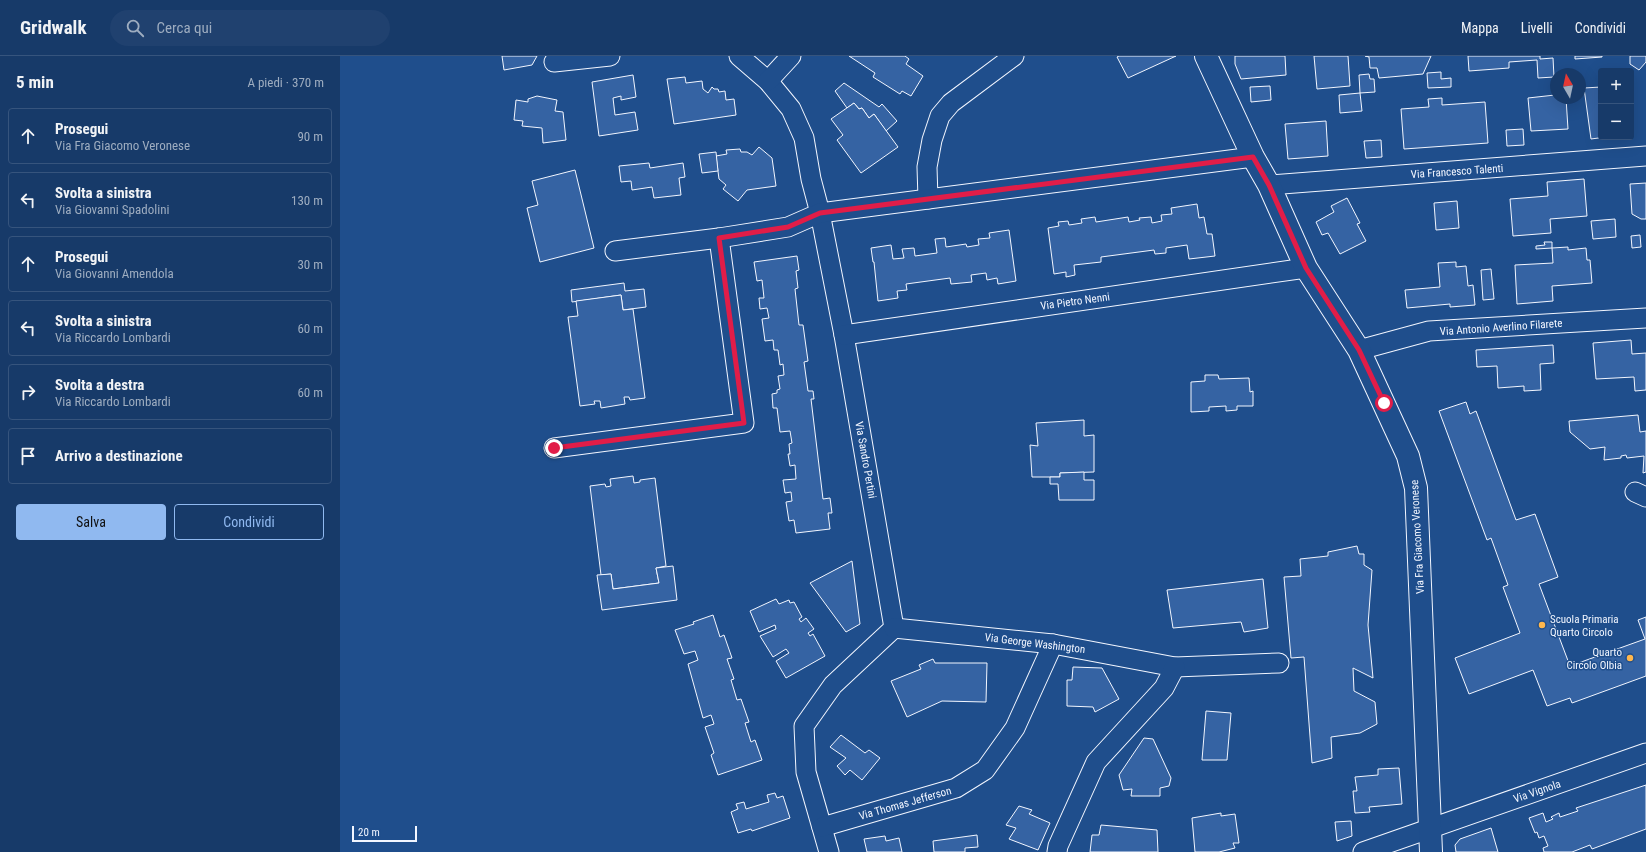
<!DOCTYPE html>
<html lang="it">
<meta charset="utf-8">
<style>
:root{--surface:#173a69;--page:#20416f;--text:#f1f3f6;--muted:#9eadc0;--line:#36547d;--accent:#90b9f0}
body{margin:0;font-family:"Roboto Condensed",sans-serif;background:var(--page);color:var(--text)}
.controls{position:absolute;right:12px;top:12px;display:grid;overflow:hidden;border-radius:4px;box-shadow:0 4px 16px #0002}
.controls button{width:36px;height:36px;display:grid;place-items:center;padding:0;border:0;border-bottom:1px solid var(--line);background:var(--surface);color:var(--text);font:20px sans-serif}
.compass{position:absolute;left:1210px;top:12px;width:36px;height:36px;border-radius:50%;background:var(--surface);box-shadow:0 4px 16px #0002;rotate:351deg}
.scale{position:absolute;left:12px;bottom:10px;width:65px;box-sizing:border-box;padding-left:4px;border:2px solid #f2f6ff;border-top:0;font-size:11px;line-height:14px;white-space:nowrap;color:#f2f6ff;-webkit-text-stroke:3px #1f4e8c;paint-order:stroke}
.stop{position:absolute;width:12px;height:12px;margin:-9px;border:3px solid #e11d48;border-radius:50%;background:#fff}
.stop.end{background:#e11d48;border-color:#fff;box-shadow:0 1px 4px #0008}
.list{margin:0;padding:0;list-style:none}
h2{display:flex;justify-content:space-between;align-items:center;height:52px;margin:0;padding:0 16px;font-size:17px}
h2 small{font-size:13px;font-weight:400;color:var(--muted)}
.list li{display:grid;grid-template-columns:26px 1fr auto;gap:12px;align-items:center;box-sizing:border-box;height:56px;margin:0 8px 8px;padding:0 8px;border:1px solid var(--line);border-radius:4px}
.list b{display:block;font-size:15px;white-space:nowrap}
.list p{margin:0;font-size:13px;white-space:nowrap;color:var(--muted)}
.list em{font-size:13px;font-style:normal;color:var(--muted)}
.actions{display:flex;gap:8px;padding:12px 16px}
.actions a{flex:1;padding:9px 0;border:1px solid var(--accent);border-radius:4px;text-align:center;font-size:14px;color:var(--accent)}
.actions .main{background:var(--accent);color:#111}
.icon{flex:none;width:22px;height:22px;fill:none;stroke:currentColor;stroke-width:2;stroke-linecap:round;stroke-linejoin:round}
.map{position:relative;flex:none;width:1306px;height:796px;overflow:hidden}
header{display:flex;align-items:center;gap:24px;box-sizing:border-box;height:56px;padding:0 20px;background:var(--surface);border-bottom:1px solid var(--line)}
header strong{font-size:19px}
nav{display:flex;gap:22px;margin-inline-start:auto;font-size:14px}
.search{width:280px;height:36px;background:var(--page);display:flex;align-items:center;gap:10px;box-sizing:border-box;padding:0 14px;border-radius:22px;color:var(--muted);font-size:15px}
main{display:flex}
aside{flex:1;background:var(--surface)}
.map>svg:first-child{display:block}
.building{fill:#3563a3;stroke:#f2f6ff}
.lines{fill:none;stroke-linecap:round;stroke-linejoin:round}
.street-casing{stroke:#f2f6ff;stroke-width:21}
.secondary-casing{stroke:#f2f6ff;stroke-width:24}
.street{stroke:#1f4e8c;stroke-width:19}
.secondary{stroke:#1f4e8c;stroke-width:22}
.route{stroke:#e11d48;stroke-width:5}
.poi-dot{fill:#ffb74d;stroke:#1f4e8c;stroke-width:1.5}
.labels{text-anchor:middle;stroke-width:3;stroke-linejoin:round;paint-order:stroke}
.street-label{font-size:11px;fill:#f2f6ff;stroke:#1f4e8c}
.poi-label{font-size:11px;fill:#f2f6ff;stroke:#1f4e8c;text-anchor:start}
</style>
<header>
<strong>Gridwalk</strong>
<div class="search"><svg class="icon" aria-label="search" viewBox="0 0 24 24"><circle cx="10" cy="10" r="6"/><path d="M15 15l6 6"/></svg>Cerca qui</div>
<nav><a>Mappa</a><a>Livelli</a><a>Condividi</a></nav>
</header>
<main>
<aside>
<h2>5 min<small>A piedi · 370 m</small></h2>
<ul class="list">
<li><svg class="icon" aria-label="ahead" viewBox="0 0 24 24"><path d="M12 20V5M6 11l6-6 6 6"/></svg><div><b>Prosegui</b><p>Via Fra Giacomo Veronese</p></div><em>90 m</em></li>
<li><svg class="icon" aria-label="left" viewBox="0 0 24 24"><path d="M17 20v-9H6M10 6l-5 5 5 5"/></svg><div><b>Svolta a sinistra</b><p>Via Giovanni Spadolini</p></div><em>130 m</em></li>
<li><svg class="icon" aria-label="ahead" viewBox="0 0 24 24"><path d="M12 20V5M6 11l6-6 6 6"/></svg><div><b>Prosegui</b><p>Via Giovanni Amendola</p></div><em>30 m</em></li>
<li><svg class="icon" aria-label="left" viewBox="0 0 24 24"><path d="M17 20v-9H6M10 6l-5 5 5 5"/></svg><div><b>Svolta a sinistra</b><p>Via Riccardo Lombardi</p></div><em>60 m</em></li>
<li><svg class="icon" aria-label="right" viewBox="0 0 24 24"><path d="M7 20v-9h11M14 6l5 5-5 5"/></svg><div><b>Svolta a destra</b><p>Via Riccardo Lombardi</p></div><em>60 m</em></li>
<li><svg class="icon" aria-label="arrive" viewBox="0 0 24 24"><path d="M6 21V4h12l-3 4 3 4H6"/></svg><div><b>Arrivo a destinazione</b></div></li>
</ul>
<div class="actions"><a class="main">Salva</a><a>Condividi</a></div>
</aside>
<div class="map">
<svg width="1306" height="796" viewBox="0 0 1306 796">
<rect width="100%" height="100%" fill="#1f4e8c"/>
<!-- building -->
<g class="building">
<path d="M 162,0 L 197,0 L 192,9 L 164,14 Z"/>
<path d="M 509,0 L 565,0 L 569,3 L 566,8 L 583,20 L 571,40 L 562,35 L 560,38 L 533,21 L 535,17 Z"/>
<path d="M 779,0 L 836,0 L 788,22 L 777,1 Z"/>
<path d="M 895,0 L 945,0 L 946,19 L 901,23 L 895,8 Z"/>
<path d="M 974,0 L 1008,0 L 1010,30 L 977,33 Z"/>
<path d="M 1025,0 L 1091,0 L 1083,18 L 1039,22 L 1037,12 L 1030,12 L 1029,1 Z"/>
<path d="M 1128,0 L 1200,0 L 1200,3 L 1213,2 L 1214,21 L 1198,22 L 1197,4 L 1169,6 L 1169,12 L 1129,15 Z"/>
<path d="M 1235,0 L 1262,0 L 1262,1 L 1235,3 Z"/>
<path d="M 1290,0 L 1306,0 L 1306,6 L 1299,14 L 1290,8 Z"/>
<path d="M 1101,16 L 1101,23 L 1111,22 L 1111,31 L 1088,32 L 1087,17 Z"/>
<path d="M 1029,18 L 1030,23 L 1034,23 L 1035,36 L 1020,37 L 1019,19 Z"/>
<path d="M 293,19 L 296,41 L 281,44 L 281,40 L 273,42 L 275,59 L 295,56 L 298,74 L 259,80 L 252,26 Z"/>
<path d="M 345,21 L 346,27 L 362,25 L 363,33 L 368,37 L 372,31 L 374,33 L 378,33 L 379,36 L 385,35 L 386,44 L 394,43 L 396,59 L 334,68 L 327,23 Z"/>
<path d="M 504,27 L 539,51 L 542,48 L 557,65 L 546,75 L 534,58 L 529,62 L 522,52 L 519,53 L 514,47 L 507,52 L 495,35 Z"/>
<path d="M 930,30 L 931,44 L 911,46 L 910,31 Z"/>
<path d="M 1261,31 L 1261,81 L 1266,81 L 1251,83 L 1244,32 Z"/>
<path d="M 1214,33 L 1216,33 L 1216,42 L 1226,42 L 1228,73 L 1191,75 L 1188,42 L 1215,39 Z"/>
<path d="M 1020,37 L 1022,55 L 1000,57 L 999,39 Z"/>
<path d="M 197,40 L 217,44 L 215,55 L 223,56 L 226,84 L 203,87 L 202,72 L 182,70 L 183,65 L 174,64 L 176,44 L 188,46 L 188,43 Z"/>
<path d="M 1102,42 L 1102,49 L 1145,46 L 1148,87 L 1064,93 L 1061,53 L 1089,51 L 1088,43 Z"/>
<path d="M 514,47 L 519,53 L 522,52 L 529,62 L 534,58 L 558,91 L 521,117 L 497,84 L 503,79 L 491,63 Z"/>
<path d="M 986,65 L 988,100 L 948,103 L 945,68 Z"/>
<path d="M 1183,73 L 1184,89 L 1167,90 L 1166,74 Z"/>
<path d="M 1041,84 L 1042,101 L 1026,102 L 1024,85 Z"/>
<path d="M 419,91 L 432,102 L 436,130 L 407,134 L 398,145 L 383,133 L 386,129 L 379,123 L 376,100 L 387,98 L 386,94 L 400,93 L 401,96 L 407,96 L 412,99 Z"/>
<path d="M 376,96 L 378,115 L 362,117 L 359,98 Z"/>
<path d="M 309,107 L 310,112 L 343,107 L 345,121 L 339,122 L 341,139 L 314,142 L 312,131 L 292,134 L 291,125 L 281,126 L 279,110 Z"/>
<path d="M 235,114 L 254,192 L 200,206 L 187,152 L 198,149 L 192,125 Z"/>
<path d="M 1244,123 L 1247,160 L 1210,163 L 1211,177 L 1173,180 L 1170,143 L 1208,140 L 1207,126 Z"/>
<path d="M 1306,127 L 1306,163 L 1301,163 L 1292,158 L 1290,128 Z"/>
<path d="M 1007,142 L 1020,167 L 1017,168 L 1026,185 L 1000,198 L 988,177 L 982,179 L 976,166 L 994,156 L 991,150 Z"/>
<path d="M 1117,145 L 1119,172 L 1096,174 L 1094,147 Z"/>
<path d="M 857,148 L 859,162 L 864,161 L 867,178 L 872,178 L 875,200 L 849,203 L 847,189 L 826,192 L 826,197 L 815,198 L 814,194 L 761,201 L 761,206 L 734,209 L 735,219 L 726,221 L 726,216 L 714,218 L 708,172 L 719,170 L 718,166 L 728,165 L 729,169 L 742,167 L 741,163 L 755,161 L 756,166 L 788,161 L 789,166 L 800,164 L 799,162 L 811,161 L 812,167 L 822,165 L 821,159 L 832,158 L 831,152 Z"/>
<path d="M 1275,163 L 1276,181 L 1253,183 L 1251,165 Z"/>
<path d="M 669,174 L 676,225 L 658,228 L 657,222 L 647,224 L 646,217 L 631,219 L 632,226 L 611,228 L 610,222 L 566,228 L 567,234 L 557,235 L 558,242 L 538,245 L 534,206 L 533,206 L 531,192 L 551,189 L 553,203 L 564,202 L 562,193 L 574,192 L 575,200 L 597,197 L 595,183 L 605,182 L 606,191 L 626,188 L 627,191 L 639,189 L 638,183 L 650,182 L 649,177 Z"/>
<path d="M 1300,179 L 1301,191 L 1292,192 L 1291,180 Z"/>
<path d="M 1204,186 L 1212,186 L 1212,192 L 1196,193 L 1196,190 L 1205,189 Z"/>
<path d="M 1228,191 L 1228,194 L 1246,192 L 1247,204 L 1250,204 L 1252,227 L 1212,230 L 1213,245 L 1177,248 L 1175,209 L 1213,207 L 1212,192 Z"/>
<path d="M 457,200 L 459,214 L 456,215 L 458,232 L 455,233 L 459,269 L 463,269 L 468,305 L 464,306 L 468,335 L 473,335 L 474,343 L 471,343 L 483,443 L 490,442 L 492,457 L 488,457 L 490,473 L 456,477 L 454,464 L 449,465 L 446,446 L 452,445 L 451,436 L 445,437 L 443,424 L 456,423 L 455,409 L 450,410 L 448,398 L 450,398 L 449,388 L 452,387 L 450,375 L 440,376 L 437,352 L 433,352 L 432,338 L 437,337 L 437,334 L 440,333 L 438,320 L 444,319 L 443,308 L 440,309 L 438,294 L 434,294 L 433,284 L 425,285 L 422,263 L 429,262 L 427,252 L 420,253 L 419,242 L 424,242 L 422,224 L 417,225 L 414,206 Z"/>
<path d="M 1116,206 L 1116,211 L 1126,210 L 1128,230 L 1133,229 L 1135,249 L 1110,251 L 1110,248 L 1067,252 L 1065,234 L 1100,231 L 1098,207 Z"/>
<path d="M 1151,213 L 1154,243 L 1143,244 L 1141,214 Z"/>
<path d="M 284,227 L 285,235 L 304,233 L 306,251 L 283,254 L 281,239 L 232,246 L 231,234 Z"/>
<path d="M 281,239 L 283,254 L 293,253 L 305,342 L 290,344 L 289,341 L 284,341 L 285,348 L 261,352 L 260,345 L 254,345 L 255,348 L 240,350 L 228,261 L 238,260 L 236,245 Z"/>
<path d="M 1291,284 L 1292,298 L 1306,297 L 1306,334 L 1295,335 L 1294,321 L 1256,323 L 1253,287 Z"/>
<path d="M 1213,289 L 1214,307 L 1200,308 L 1201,334 L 1184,335 L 1184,330 L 1158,332 L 1157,310 L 1137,311 L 1136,294 Z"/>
<path d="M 865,319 L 878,319 L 879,323 L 909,322 L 910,336 L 913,335 L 913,350 L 897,350 L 897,354 L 886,355 L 886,350 L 869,351 L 869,355 L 851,356 L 851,326 L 865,325 Z"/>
<path d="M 1126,346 L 1130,358 L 1136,355 L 1176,464 L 1195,458 L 1218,521 L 1199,528 L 1230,610 L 1305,583 L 1298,564 L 1306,561 L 1306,620 L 1232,647 L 1230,642 L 1207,650 L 1193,614 L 1129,638 L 1115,602 L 1180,577 L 1163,531 L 1168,529 L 1151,482 L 1147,484 L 1099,355 Z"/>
<path d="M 1298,359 L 1300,376 L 1306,375 L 1306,416 L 1303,417 L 1304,400 L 1287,402 L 1286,399 L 1281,400 L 1281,402 L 1264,404 L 1265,391 L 1250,393 L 1230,376 L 1229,365 Z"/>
<path d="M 744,364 L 744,380 L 754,379 L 754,416 L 720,417 L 720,421 L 692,421 L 690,389 L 698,390 L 696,367 Z"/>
<path d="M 744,416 L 744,424 L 754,424 L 754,444 L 719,444 L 718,428 L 710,428 L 710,421 L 720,421 L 720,417 Z"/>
<path d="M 293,420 L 294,427 L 300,426 L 300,424 L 315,422 L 326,510 L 316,512 L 319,527 L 273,533 L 271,518 L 261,519 L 250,430 L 265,428 L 266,431 L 271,430 L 270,423 Z"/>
<path d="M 1017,490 L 1019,498 L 1024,498 L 1024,509 L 1032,514 L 1028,569 L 1033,622 L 1013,612 L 1014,635 L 1035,646 L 1037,668 L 1020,677 L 991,681 L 992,702 L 972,707 L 964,601 L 951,602 L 944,521 L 961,520 L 960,503 L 988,500 L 988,496 Z"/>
<path d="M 512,505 L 520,568 L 506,576 L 470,527 Z"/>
<path d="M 333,510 L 337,544 L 262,554 L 257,519 L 271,518 L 273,533 L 319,527 L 316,512 Z"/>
<path d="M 923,523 L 928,572 L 904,576 L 901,566 L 833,572 L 827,534 Z"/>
<path d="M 436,543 L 439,548 L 449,544 L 450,547 L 454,546 L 462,561 L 459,563 L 461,566 L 466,562 L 474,573 L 468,577 L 470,580 L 473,578 L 485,600 L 446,622 L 436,605 L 449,597 L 446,593 L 433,601 L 420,580 L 436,573 L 435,569 L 419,576 L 410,555 Z"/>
<path d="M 373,559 L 380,581 L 384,579 L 392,602 L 387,603 L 394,623 L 391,624 L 397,644 L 401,643 L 409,666 L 405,667 L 411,686 L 415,684 L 422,704 L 378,719 L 371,699 L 374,697 L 365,671 L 374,668 L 371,659 L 363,662 L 348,608 L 358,604 L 355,595 L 344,598 L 335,574 L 354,568 L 353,566 Z"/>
<path d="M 593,603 L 595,607 L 647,607 L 646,646 L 602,645 L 567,661 L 551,625 L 581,613 L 579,609 Z"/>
<path d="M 733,611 L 762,612 L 779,643 L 755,656 L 753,651 L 727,650 L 727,624 L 732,624 Z"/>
<path d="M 866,655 L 891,657 L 887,704 L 862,704 Z"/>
<path d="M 501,679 L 525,697 L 529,694 L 540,702 L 522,724 L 510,714 L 505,719 L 497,710 L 506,702 L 490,691 Z"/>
<path d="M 804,682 L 813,683 L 831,722 L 829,730 L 820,732 L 820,740 L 791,740 L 792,733 L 783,734 L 779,719 Z"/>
<path d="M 1059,712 L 1062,748 L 1029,751 L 1030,756 L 1015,757 L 1013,735 L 1017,735 L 1015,721 L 1038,719 L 1038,713 Z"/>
<path d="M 1306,729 L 1306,773 L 1252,793 L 1250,789 L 1232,796 L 1204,796 L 1203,792 L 1208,790 L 1204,780 L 1199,782 L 1197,776 L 1195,777 L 1189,762 L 1203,757 L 1206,766 L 1213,763 L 1211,761 L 1219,757 L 1220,761 L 1238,755 L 1236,752 Z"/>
<path d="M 435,737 L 437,742 L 443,740 L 450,762 L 412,775 L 411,773 L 398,777 L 391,756 L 398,753 L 396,748 L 404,746 L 406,753 L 429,746 L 427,739 Z"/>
<path d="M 679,750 L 692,754 L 689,758 L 710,767 L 698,794 L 669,783 L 676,772 L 666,769 Z"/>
<path d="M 881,757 L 881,760 L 895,758 L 899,787 L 893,787 L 895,792 L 879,796 L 855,796 L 852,762 Z"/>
<path d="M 1011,765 L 1012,780 L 997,785 L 995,766 Z"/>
<path d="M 761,769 L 817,774 L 818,796 L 750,796 L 752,779 L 759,779 Z"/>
<path d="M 1151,772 L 1158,796 L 1116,796 L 1115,789 L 1120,783 Z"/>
<path d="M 637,779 L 638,791 L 625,792 L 625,796 L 594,796 L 593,785 Z"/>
<path d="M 545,780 L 546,785 L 559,782 L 562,796 L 527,796 L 524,783 Z"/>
</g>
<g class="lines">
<!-- street casing -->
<g class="street-casing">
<g id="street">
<path d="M 399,0 L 428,25 L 451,53 L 464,82 L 471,123 L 480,157 L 504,279 L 554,572 L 493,629 L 464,670 L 466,716 L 489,796"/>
<path d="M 214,6 L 270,0"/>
<path d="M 428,25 L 451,0"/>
<path d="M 929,129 L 1306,100"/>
<path d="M 588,143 L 587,111 L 592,84 L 600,60 L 611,47 L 674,0"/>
<path d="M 275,195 L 379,182 L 448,171 L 480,157 L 913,101"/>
<path d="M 504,279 L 966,212"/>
<path d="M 1019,294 L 1089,275 L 1306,262"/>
<path d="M 214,392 L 404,367 L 379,182"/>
<path d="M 1295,436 L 1306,441"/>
<path d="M 554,572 L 713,588 L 835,611 L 939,607"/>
<path d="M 482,771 L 616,732 L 645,714 L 675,672 L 713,588"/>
<path d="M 717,796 L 718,790 L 756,706 L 824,632 L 835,611"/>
<path d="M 1023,796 L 1306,697"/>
</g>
</g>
<!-- secondary casing -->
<g class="secondary-casing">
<path id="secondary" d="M 866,0 L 913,101 L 929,129 L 966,212 L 1019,294 L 1068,400 L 1076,432 L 1091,796"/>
</g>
<!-- street -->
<use href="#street" class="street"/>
<!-- secondary -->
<use href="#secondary" class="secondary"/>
</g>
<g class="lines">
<!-- route -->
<path class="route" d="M 214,392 L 404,367 L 379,182 L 448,171 L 480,157 L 913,101 L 929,129 L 966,212 L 1019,294 L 1044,347"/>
</g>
<!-- markers -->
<g class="poi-dot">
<circle cx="1202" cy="569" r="4"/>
<circle cx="1290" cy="602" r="4"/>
</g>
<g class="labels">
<!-- street labels -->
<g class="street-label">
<text transform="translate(1117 115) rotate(-4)" y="4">Via Francesco Talenti</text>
<text transform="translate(735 245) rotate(-8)" y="4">Via Pietro Nenni</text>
<text transform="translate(1161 271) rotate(-4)" y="4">Via Antonio Averlino Filarete</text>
<text transform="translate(526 404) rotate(80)" y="4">Via Sandro Pertini</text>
<text transform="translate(1077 481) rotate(-93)" y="4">Via Fra Giacomo Veronese</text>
<text transform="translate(695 587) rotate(7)" y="4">Via George Washington</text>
<text transform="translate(1197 735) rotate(-19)" y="4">Via Vignola</text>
<text transform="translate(565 747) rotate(-16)" y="4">Via Thomas Jefferson</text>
</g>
<!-- poi labels -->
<g class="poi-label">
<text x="1210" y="567">Scuola Primaria<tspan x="1210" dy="13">Quarto Circolo</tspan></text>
<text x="1282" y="600" text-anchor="end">Quarto<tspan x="1282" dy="13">Circolo Olbia</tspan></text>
</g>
</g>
</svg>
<div class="controls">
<button>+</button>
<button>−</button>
</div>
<svg class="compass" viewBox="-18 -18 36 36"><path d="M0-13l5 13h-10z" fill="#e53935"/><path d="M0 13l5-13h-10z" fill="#9eadc0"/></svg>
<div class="scale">20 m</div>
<div class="stop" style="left:1044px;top:347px"></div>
<div class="stop end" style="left:214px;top:392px"></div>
</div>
</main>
